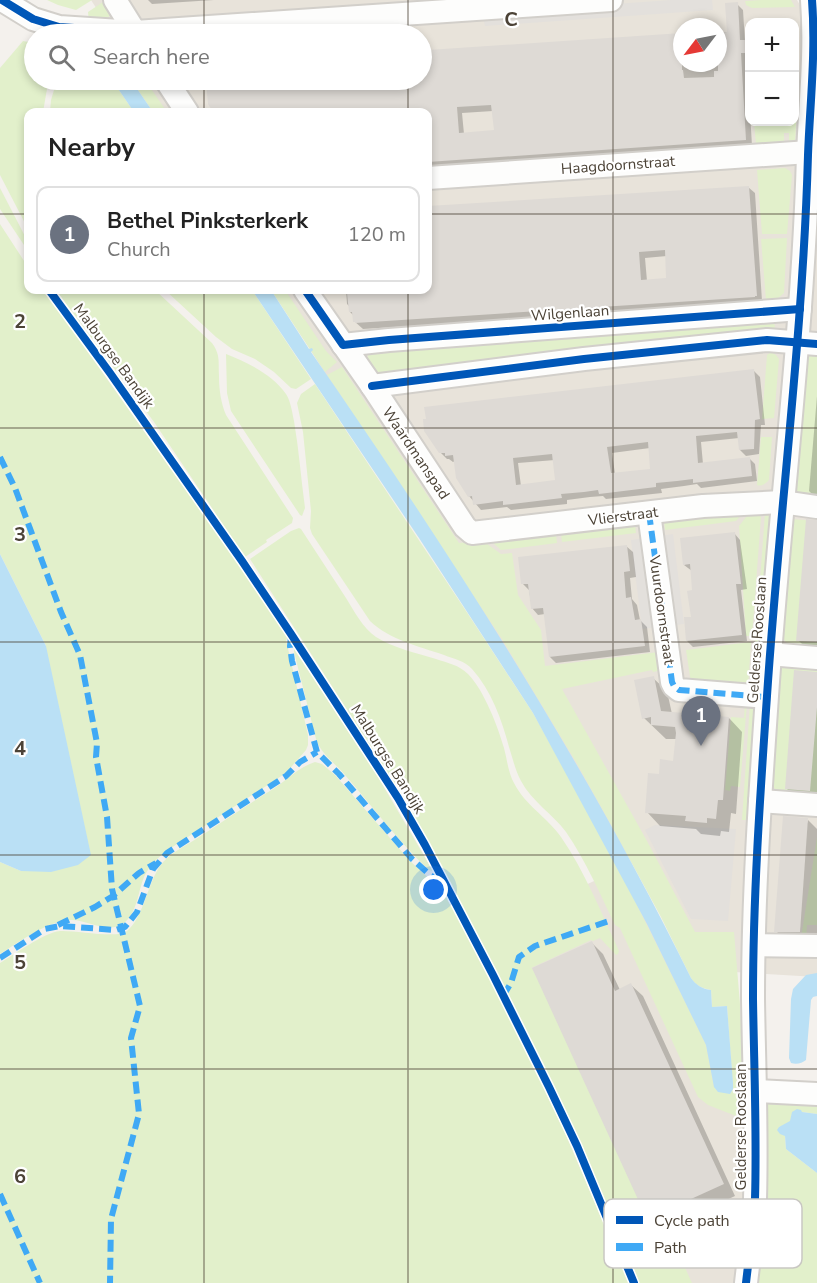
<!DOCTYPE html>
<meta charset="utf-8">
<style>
:root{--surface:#fff;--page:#f2f2f2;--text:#222;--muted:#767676;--line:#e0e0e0;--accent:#7c3aed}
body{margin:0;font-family:"Nunito Sans",sans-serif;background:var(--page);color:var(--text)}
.controls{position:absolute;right:18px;top:18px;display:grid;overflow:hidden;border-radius:12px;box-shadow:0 3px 9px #0003}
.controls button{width:54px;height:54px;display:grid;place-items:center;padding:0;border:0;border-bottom:2px solid var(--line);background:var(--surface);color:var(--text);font:30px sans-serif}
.compass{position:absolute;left:673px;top:18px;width:54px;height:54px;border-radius:50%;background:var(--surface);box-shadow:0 3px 9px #0003;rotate:238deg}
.you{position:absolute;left:434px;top:890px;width:21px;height:21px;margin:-15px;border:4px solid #fff;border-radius:50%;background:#1a73e8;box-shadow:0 0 0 9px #1a73e833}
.badge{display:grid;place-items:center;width:39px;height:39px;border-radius:50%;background:var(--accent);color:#fff;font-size:20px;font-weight:700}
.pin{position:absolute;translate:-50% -50px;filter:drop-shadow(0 2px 3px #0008)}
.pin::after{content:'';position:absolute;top:32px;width:21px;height:18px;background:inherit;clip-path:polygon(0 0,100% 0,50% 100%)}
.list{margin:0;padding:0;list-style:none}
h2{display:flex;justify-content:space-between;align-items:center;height:78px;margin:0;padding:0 24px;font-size:26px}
h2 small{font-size:20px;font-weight:400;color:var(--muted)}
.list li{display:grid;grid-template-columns:39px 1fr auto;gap:18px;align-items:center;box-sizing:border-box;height:96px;margin:0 12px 12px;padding:0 12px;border:2px solid var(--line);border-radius:12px}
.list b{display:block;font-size:22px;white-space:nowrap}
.list p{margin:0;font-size:20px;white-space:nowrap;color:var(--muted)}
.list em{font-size:20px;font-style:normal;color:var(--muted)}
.icon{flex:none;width:33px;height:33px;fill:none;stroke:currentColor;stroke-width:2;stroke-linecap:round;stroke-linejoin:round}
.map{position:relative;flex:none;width:817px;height:1283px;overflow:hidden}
.search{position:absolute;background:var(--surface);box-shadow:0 3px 9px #0003;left:24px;top:24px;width:408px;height:66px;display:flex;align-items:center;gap:15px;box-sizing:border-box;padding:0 21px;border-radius:33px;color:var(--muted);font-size:22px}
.panel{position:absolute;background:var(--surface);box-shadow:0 3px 9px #0003;left:24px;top:108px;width:408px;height:186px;border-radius:12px}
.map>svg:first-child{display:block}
.residential{fill:#e8e3da;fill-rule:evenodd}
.green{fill:#e2f0cb}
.parking{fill:#e3e0dc}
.water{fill:#bae0f5}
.shadow{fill:#0003;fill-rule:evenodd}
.building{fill:#dedad5;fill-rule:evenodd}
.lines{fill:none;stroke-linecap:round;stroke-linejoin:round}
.minor-casing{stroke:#d2cfca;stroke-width:26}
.minor{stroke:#fdfdfc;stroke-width:22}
.quiet{stroke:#3fa9f5;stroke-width:6;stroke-dasharray:12 6;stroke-linecap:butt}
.cycleway-casing{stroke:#fff;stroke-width:11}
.cycleway{stroke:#0057b8;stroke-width:8}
.grid{fill:none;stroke:#4c4337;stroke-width:1.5;stroke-opacity:0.55}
.labels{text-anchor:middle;stroke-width:4.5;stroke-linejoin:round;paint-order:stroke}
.street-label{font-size:15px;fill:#4c4337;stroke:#fff}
.key{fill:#fff;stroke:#c9c7c3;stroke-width:1.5}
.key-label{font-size:16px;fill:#4c4337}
.grid-label{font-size:20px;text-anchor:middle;font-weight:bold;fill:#4c4337;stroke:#fff;stroke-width:4.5;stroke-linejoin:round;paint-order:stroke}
</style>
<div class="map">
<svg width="817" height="1283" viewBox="0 0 817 1283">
<rect width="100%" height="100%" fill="#f4f1ed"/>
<!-- residential -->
<g class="residential">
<path d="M 91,0 L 797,0 L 801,7 L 817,6 L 817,977 L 699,970 L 273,290 L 428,290 L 428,112 L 162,112 L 141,80 L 422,80 L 422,34 L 113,34 ZM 750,22 L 794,22 L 794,122 L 750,122 ZM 682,27 L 718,27 L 718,63 L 682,63 Z"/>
<path d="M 629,865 L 746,1112 L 745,1216 L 737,1283 L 642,1283 L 494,927 Z"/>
</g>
<!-- green -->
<g class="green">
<path d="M 47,0 L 92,0 L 76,10 L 58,5 Z"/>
<path d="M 106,0 L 111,14 C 106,22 98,21 89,22 L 88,12 Z"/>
<path d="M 762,0 L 791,0 L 795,7 L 752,8 L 746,5 L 745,1 Z"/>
<path d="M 23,41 L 34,43 L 34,80 L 51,80 L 47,89 L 43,112 L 28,112 L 28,229 L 0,175 L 0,68 Z"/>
<path d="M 795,78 L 799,78 L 795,142 L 789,143 L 789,133 L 784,133 L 784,143 L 756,144 L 754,122 L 794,122 Z"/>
<path d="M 57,80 L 112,80 L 134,112 L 50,112 L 51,100 Z"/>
<path d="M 131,80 L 145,80 L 167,112 L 153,112 Z"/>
<path d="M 785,168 L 790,171 L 792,175 L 787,234 L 762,234 L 757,170 Z"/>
<path d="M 0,188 L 28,242 L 28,251 L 0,209 Z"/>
<path d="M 0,224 L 28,267 L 28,290 L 44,290 L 236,561 L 288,638 L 286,640 L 308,735 L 308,745 L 306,750 L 286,773 L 168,850 C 157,858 150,865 144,877 C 138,892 137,913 124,923 C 108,935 87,919 70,920 C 48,921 19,942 0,954 L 0,862 L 21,871 L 46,646 L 0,554 Z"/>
<path d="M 787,238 L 784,293 L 777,299 L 766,300 L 761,239 Z"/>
<path d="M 56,290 L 155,290 L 212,343 C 221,355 218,363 219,376 C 219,390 221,403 226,415 L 293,518 L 292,523 L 266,540 L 267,542 L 245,557 L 154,422 Z"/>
<path d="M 165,290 L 252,290 L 311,379 L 296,389 L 291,388 L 274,372 L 255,359 L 232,349 L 216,337 Z"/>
<path d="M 271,290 L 285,290 L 326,351 L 337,362 L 325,372 Z"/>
<path d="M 774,322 L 775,327 L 769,332 L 376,377 L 366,363 L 369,351 Z"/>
<path d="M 771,352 L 776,355 L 779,359 L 774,418 L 762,419 L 767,355 Z"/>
<path d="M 226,354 C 247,362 273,375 286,394 C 291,402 292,412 294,421 C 299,450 301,479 305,508 L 302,516 L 300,515 L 231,411 L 227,393 Z"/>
<path d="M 810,355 L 817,356 L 817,500 L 794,495 L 804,357 Z"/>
<path d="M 342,367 L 459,543 L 483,541 L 501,554 L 512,553 L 518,595 L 541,630 L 545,666 L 659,652 L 662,670 L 653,672 L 652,670 L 562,689 L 647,841 L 695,932 L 734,932 L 740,1004 L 745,1108 L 736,1109 L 736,1116 L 708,1105 L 698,1097 L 620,928 L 615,925 C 600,894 586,861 566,832 C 553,814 532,802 521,781 C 515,770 513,759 509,747 C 502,720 491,690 472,669 C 465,661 454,659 444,655 C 418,646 390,640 370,621 L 312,534 L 310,528 L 311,511 L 303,432 L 297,403 L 301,394 L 315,384 L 468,614 L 533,713 L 547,738 L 623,877 L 686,1004 L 706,1045 L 714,1087 L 733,1089 L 727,1006 L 712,1007 L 711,990 C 702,988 696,986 691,978 L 661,917 L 610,823 L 576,762 L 502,639 L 327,375 Z"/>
<path d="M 761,437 L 772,437 L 769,480 C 766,483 762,487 757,485 Z"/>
<path d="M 756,511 L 761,517 L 752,636 L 746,636 L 739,526 L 750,512 Z"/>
<path d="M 743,513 L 736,521 L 665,530 L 664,521 Z"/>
<path d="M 765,513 L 771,513 L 758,688 L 752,687 Z"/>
<path d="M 791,519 L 817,521 L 817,647 L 789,646 L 782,637 Z"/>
<path d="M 600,524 L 605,529 L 635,525 L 636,533 L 562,542 L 561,534 Z"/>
<path d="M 299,528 L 301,529 C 316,552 331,575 346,598 C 354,611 363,628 376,637 C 391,647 419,654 436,659 C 448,663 459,665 468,674 C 484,690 498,727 504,748 C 507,759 508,772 514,783 C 525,805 547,817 561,837 C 585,872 601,912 619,951 L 618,954 L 616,955 L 600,938 L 593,941 L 591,940 L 531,968 L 532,968 L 660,1213 L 692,1283 L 639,1283 L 630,1258 L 577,1137 L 541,1060 L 514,1005 L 425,836 L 373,750 L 250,559 L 291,531 Z"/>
<path d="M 556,534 L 557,543 L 501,550 L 492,542 Z"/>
<path d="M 751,642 L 748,687 L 691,683 L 686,650 Z"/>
<path d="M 294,649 L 378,777 L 433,871 L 429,870 C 398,841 373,807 345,775 C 335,763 321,754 316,739 L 294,652 Z"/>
<path d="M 786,666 L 817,668 L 817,793 L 776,790 L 770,783 L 780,668 Z"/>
<path d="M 745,703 L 747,703 L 740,787 L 731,786 L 730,791 L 725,790 L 731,717 L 744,718 Z"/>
<path d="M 750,703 L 757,704 L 748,820 L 742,820 Z"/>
<path d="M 315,762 L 322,764 L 335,775 L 410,861 L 443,891 L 476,950 L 538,1076 L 566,1135 L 629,1283 L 0,1283 L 0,963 C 15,954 43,933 60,931 C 76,930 117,939 127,931 C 143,918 148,883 160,866 C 168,854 185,846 196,839 C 222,822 247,805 273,789 C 287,780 299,767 315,762 Z"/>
<path d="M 817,837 L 817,925 L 807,925 L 806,938 L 801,938 Z"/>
<path d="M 817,1099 L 817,1114 L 802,1112 L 788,1124 L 779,1127 L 785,1136 L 786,1149 L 817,1173 L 817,1283 L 756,1283 L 766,1101 Z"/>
</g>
<!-- parking -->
<g class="parking">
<path d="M 672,0 L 712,0 L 713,10 L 485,26 L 482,13 Z"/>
<path d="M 673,534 L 684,624 L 642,629 L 631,540 Z"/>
<path d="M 655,825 L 736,829 L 728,921 L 691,919 L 645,830 Z"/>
</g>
<!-- water -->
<g class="water">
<path d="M 112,80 L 131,80 L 153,112 L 134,112 Z"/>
<path d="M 252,290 L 271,290 L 309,349 L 312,348 L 313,350 L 311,352 C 450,553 583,758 691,978 C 696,985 702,989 711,990 L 712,1007 L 727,1006 L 733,1083 L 733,1089 L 730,1094 L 718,1092 L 714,1087 L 706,1045 L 647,924 L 533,713 L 419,538 Z"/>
<path d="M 0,554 L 46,646 L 91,855 L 78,865 L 51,872 L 21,871 L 0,862 Z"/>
<path d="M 817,973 L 817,996 L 813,997 L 811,1000 L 806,1060 C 802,1063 797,1065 791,1063 L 789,1058 L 791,999 L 793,989 L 806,975 Z"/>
<path d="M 797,1109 L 801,1110 L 802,1112 L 817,1114 L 817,1173 L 786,1149 L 785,1136 L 780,1134 L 777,1130 L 779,1127 L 790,1121 L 792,1112 Z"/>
</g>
<!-- shadow -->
<g class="shadow">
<path d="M 148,0 L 214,0 L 152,4 Z"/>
<path d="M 737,4 L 743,10 L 745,42 L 750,46 L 750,59 L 747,59 L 752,146 L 428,168 L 428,112 L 215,112 L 209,103 L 208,80 L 422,80 L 422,52 L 682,35 L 682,63 L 718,63 L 718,33 L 729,32 ZM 493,111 L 496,132 L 464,134 L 462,113 Z"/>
<path d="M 748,187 L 755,193 L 762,301 L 761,303 L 363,329 L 354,321 L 354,316 L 350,312 L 350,307 L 347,304 L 346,290 L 428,290 L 428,208 ZM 667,256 L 668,280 L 647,281 L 645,258 Z"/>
<path d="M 754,371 L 760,377 L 765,425 L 761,425 L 759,454 L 746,456 L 740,450 L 739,438 L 701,442 L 703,464 L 749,458 L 755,464 L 757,481 L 701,488 L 697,484 L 684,486 L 661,489 L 662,493 L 606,499 L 603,496 L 590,497 L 567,500 L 567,504 L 511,510 L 507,507 L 481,510 L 469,496 L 455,461 L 453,462 L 449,459 L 447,459 L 440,452 ZM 650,448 L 652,470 L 615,474 L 612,453 ZM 555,460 L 557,481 L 521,486 L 518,463 Z"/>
<path d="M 817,396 L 817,499 L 809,491 Z"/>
<path d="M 817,525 L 817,659 L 798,640 Z"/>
<path d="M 734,533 L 740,540 L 747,589 L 741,590 L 747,641 L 693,647 L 687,641 L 693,618 L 694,591 L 692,571 L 684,565 Z"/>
<path d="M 626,546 L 633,552 L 636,577 L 630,578 L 632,599 L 637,605 L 640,620 L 647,627 L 650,652 L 556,663 L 550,657 L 545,614 L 538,615 L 532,608 L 529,590 L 523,584 Z"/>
<path d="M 817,674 L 817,809 L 806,808 L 786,788 Z"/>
<path d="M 653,678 L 667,691 L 672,714 L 729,718 L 742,732 L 736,814 L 731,813 L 729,832 L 721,831 L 720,836 L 701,834 L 696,829 L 660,826 L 647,812 L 660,775 L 675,762 L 676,739 L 666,739 L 644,718 Z"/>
<path d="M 808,820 L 817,829 L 817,951 L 796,951 L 776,931 Z"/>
<path d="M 592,943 L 603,954 L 620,990 L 631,985 L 643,996 L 735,1196 L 661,1230 L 649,1218 Z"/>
</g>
<!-- building -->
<g class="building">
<path d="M 738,2 L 740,40 L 745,40 L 746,53 L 741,53 L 746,140 L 428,162 L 428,112 L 309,112 L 309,109 L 244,112 L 213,112 L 208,104 L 206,80 L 422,80 L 422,51 L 428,51 L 428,50 L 682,33 L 682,70 L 683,70 L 684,78 L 714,77 L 714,71 L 718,71 L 718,33 L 727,32 L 725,3 ZM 491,105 L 494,130 L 459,133 L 457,107 Z"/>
<path d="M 749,186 L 757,296 L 755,296 L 755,297 L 355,323 L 355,322 L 353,322 L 352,312 L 349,312 L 347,293 L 394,290 L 394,291 L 401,291 L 401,292 L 428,291 L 428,206 ZM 665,250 L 666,278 L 641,280 L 639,252 Z"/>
<path d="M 754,369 L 760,419 L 755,420 L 754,449 L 739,450 L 737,432 L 696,436 L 698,463 L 750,457 L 752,476 L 693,483 L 693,479 L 677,481 L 656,483 L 656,487 L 599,494 L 598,490 L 584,492 L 561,494 L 562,498 L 503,505 L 503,501 L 473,505 L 472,496 L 468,497 L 456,478 L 453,455 L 445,456 L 445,453 L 439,453 L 424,431 L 423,419 L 426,419 L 424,407 ZM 648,442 L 650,469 L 611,473 L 607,447 ZM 552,454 L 555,480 L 516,485 L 513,458 Z"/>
<path d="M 806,519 L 817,520 L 817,642 L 796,641 Z"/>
<path d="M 735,532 L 741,584 L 736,584 L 742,635 L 686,641 L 684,617 L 691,617 L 687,591 L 692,590 L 690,564 L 683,565 L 680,538 Z"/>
<path d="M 627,545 L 630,571 L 624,572 L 626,598 L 631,597 L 635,620 L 641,619 L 645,646 L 549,657 L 543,608 L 531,609 L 528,584 L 521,584 L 518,557 Z"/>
<path d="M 794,670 L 817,672 L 817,707 L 810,791 L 785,789 Z"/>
<path d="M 654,676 L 661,711 L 729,717 L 723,800 L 718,800 L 716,819 L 707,818 L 707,823 L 685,821 L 686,816 L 645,813 L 648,773 L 659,774 L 660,759 L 673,761 L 676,733 L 675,727 L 651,725 L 651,717 L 642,719 L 634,680 Z"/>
<path d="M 783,816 L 808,818 L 800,932 L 774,932 Z"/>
<path d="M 592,941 L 615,991 L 631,983 L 724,1184 L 647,1219 L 532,968 Z"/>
</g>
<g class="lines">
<!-- minor casing -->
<g class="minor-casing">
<g id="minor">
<path d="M 2,0 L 33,19 L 59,27 L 135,32 L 136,34"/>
<path d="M 115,0 L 135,32 L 611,0"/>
<path d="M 166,80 L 187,112"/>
<path d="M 428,178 L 809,152"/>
<path d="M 305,290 L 372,386 L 465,527 L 472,533 L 703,506 L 782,502 L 817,507"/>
<path d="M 343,345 L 389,340 L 800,309"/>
<path d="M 372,386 L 584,359 L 767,340 L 817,344"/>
<path d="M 649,513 L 672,682 L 674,686 L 679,690 L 766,697"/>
<path d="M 769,654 L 817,658"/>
<path d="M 760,801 L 817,805"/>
<path d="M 754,945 L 817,946"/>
<path d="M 756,1091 L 817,1094"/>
<path d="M 746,1283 C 749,1255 754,1227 755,1199 C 757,1133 754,1066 753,999 C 753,898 760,797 767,696 C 779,515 803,336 808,155 C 810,103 816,52 812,0"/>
</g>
</g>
<!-- minor -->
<use href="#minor" class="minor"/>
<!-- quiet -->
<g class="quiet">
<path d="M 0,457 L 15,488 L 61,612 L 80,655 L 97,743 L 96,757 L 107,817 L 112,889 L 140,1006 L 131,1038 L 139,1114 L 111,1219 L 110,1283"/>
<path d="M 649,513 L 672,682 L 674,686 L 679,690 L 766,697"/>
<path d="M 291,636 L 290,646 L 292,661 L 317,752 L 339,774 L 412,859 L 430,875 L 441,882"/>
<path d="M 58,925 L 95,907 L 113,896 L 139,873 L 156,863"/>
<path d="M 0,958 L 45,929 L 60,926 L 116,930 L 125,927 L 137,912 L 153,869 L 167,853 L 286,776 L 300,762 L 317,752"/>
<path d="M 503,996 L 511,983 L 519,957 L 535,946 L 609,921"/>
<path d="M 0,1194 L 40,1283"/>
</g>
<!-- cycleway casing -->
<g class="cycleway-casing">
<g id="cycleway">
<path d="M 2,0 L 33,19 L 59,27 L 135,32 L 136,34"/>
<path d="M 49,290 L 110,373 L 242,561 L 291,634 L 398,798 L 425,845 L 493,975 L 549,1087 L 577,1146 L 634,1283"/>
<path d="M 305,290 L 343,345 L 389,340 L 800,309"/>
<path d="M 372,386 L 584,359 L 767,340 L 817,344"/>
<path d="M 746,1283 C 749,1255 754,1227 755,1199 C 757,1133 754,1066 753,999 C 753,898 760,797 767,696 C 779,515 803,336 808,155 C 810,103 816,52 812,0"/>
</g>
</g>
<!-- cycleway -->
<use href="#cycleway" class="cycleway"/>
</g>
<!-- grid -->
<path class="grid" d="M 204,0 L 204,34M 408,0 L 408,34M 613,0 L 613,1283M 204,80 L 204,112M 408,80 L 408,112M 0,214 L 28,214M 428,214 L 817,214M 204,290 L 204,1283M 408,290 L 408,1283M 0,428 L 817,428M 0,642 L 817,642M 0,855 L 817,855M 0,1069 L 817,1069"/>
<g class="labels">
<!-- street labels -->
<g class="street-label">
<text transform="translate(618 165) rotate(-4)" y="5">Haagdoornstraat</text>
<text transform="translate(570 313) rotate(-4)" y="5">Wilgenlaan</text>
<text transform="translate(114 356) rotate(54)" y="5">Malburgse Bandijk</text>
<text transform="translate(416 453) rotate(56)" y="5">Waardmanspad</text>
<text transform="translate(623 516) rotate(-7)" y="5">Vlierstraat</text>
<text transform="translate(662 610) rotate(82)" y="5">Vuurdoornstraat</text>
<text transform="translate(757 640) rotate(-86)" y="5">Gelderse Rooslaan</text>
<text transform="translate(388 759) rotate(58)" y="5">Malburgse Bandijk</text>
<text transform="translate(741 1127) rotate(-90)" y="5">Gelderse Rooslaan</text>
</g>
</g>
<!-- legend -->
<rect x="604" y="1199" width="198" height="69" rx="9" class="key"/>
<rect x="616" y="1216" width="27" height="8" fill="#0057b8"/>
<rect x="616" y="1243" width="27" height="8" fill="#3fa9f5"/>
<g class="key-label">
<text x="654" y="1226">Cycle path</text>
<text x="654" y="1253">Path</text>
</g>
<g class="grid-label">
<text x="511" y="26">C</text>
<text x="20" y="328">2</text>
<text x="20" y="541">3</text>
<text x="20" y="755">4</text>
<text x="20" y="969">5</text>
<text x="20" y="1183">6</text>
</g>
</svg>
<div class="controls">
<button>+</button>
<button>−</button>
</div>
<svg class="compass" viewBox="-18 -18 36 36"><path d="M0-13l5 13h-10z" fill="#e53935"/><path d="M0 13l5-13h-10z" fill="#767676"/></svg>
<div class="you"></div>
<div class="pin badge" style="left:701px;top:746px;background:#6b7280">1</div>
<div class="search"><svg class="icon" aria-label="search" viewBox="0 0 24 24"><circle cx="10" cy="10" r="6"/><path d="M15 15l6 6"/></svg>Search here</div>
<section class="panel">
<h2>Nearby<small></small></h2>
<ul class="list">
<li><span class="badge" style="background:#6b7280">1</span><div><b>Bethel Pinksterkerk</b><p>Church</p></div><em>120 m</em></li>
</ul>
</section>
</div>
